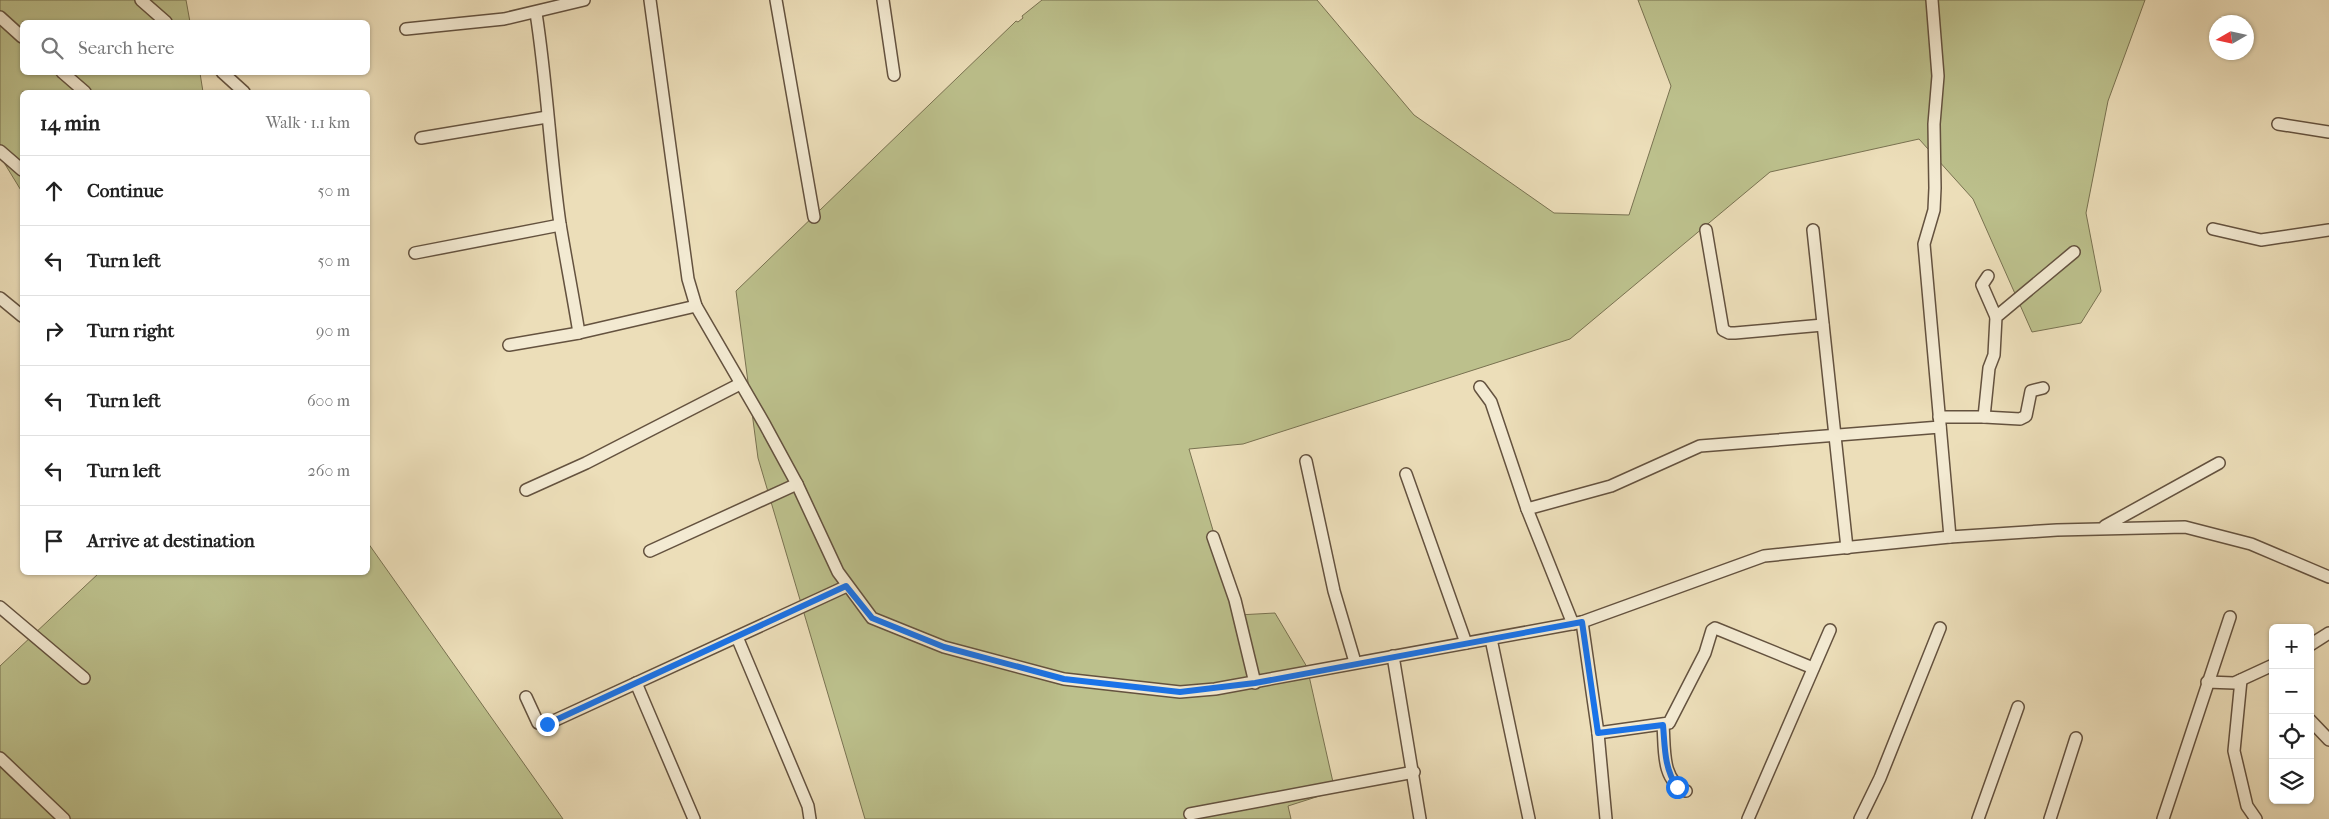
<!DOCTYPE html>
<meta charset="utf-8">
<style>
:root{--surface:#fff;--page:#f2f2f2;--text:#222;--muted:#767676;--line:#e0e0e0}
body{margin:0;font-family:"IM FELL French Canon",serif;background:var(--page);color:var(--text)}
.controls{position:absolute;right:15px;bottom:15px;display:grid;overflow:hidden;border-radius:8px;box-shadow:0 1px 4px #0004}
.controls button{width:45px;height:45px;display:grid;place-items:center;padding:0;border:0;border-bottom:1px solid var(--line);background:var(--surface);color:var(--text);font:25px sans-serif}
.compass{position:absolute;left:2209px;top:15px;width:45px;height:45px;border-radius:50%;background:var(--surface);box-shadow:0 1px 4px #0004;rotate:261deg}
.stop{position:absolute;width:15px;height:15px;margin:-11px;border:4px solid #1a73e8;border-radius:50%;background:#fff}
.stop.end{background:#1a73e8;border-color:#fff;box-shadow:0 1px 5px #0008}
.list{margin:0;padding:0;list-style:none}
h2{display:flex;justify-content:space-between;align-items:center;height:65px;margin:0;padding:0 20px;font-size:21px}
h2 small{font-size:16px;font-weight:400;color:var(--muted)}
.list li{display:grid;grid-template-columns:32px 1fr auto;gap:15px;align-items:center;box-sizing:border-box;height:70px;padding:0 20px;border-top:1px solid var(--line)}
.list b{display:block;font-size:19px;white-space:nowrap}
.list em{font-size:16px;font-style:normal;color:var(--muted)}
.icon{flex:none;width:28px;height:28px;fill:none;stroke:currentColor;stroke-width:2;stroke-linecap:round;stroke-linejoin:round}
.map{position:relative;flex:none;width:2329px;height:819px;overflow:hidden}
.search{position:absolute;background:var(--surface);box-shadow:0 1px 4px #0004;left:20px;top:20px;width:350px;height:55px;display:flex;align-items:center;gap:12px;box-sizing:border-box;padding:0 18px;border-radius:8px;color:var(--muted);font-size:19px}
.panel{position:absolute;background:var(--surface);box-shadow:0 1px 4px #0004;left:20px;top:90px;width:350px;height:485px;border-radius:8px}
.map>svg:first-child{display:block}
.green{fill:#bcc08c;stroke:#797251}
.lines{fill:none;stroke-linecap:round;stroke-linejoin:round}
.minor-casing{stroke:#64523f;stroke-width:14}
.minor{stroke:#f3ead2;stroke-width:11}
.route{stroke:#1a73e8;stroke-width:6}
</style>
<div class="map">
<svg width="2329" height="819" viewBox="0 0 2329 819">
<rect width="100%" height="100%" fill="#ecdeb9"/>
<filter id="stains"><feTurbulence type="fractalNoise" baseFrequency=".004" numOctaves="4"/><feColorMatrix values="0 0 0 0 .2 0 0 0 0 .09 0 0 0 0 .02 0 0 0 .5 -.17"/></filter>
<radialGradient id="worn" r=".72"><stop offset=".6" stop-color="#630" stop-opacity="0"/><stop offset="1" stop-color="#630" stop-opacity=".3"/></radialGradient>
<!-- green -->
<g class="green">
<path d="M 0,0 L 186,0 L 190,22 L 22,22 L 22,72 L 200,73 L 203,92 L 22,92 L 22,192 L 0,156 Z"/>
<path d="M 1042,0 L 1317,0 L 1414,115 L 1554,213 L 1629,215 L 1671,86 L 1638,0 L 2145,0 L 2108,101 L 2086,213 L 2101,291 L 2081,323 L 2032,332 L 1973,199 L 1919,139 L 1770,172 L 1570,339 L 1243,444 L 1189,449 L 1238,615 L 1275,613 L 1307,667 L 1335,791 L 1288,806 L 1291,819 L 865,819 L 758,458 L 736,291 L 1013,24 L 1016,21 L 1018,22 L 1023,18 L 1022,16 Z"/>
<path d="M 368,543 L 563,819 L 0,819 L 0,666 L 99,573 L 368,572 Z"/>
</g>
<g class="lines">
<!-- minor casing -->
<g class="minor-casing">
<g id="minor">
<path d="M 141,0 L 166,22"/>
<path d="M 650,0 L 688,279 L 696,306 L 765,425 L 797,484 L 838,572 L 872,618 L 944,647 L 1064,679 L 1180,692 L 1215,689 L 1582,622 L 1764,556 L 1950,537 L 2057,530 L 2185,527 L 2251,544 L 2329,577"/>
<path d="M 776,0 L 814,217"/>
<path d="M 883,0 L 894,75"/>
<path d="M 1932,0 L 1938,76 L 1934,124 L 1935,188 L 1934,210 L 1924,244 L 1950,537"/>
<path d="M 536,13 C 547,83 550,154 560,224 C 566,260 573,296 579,333"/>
<path d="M 0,17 L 22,37"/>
<path d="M 406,29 L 504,19 L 584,0"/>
<path d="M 62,72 L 85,92"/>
<path d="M 222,72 L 244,92"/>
<path d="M 2278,124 L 2329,132"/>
<path d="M 421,138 L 547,117"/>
<path d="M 0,151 L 22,170"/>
<path d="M 2213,229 L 2261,240 L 2329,230"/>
<path d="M 1706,230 L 1723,330 L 1729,333 L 1735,333 L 1823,325"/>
<path d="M 1813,230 L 1847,548"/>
<path d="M 415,253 L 560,225"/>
<path d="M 1988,276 L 1982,285 L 1996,317"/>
<path d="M 0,298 L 22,316"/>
<path d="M 509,345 L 579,333 L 696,306"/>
<path d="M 1480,387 L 1491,402 L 1527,509 L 1573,624"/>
<path d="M 1939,417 L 1984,417 L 1989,368 L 1994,355 L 1996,317 L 2074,252"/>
<path d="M 1984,417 L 2020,419 L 2026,416 L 2031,391 L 2043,388"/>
<path d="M 1306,461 L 1334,591 L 1355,662"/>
<path d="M 1406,474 L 1466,643"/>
<path d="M 526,490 L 586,463 L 740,384"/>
<path d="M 1527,509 L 1611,486 L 1700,446 L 1940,427"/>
<path d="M 2105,526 L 2219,463"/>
<path d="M 1213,537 L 1235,600 L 1255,683"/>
<path d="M 650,551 L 797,484"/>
<path d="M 0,607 L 84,678"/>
<path d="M 1582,622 L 1598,733 L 1606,819"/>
<path d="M 737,637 L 808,806 L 810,819"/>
<path d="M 1491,639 L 1529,819"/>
<path d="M 2310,645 L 2329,633"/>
<path d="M 1393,656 L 1420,819"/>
<path d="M 2241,680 L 2234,751 L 2247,806 L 2256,819"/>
<path d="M 2207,682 L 2234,683 L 2273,665"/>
<path d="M 636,683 L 694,819"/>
<path d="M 526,697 L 538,723 L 547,724 L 847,586"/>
<path d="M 2310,720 L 2329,740"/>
<path d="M 1663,725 C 1665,749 1661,780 1686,791"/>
<path d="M 1598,733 L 1669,723 L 1705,653 L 1712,630 L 1715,628 L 1813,668"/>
<path d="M 0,758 L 64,819"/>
<path d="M 1190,814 L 1414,772"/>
<path d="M 1748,819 L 1830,630"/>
<path d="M 1860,819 L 1880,778 L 1940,628"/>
<path d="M 1978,819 L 2018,707"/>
<path d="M 2050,819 L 2076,738"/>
<path d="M 2163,819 L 2230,617"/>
</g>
</g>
<!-- minor -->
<use href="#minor" class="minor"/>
</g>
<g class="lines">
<!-- route -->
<path class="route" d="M 547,724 L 846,586 L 872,618 L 944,647 L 1064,679 L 1180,692 L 1255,683 L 1582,622 L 1598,733 L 1663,725 C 1665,747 1664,768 1677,787"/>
</g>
<rect width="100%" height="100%" filter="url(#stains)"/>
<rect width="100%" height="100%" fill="url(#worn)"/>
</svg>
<div class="controls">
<button>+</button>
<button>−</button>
<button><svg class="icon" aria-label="locate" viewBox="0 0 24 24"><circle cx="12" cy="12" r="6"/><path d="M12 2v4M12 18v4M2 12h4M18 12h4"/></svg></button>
<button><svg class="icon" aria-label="layers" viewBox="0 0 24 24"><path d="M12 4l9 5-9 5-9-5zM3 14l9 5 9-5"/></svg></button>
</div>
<svg class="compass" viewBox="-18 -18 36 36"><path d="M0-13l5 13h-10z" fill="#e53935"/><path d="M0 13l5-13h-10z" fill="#767676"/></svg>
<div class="stop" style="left:1677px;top:787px"></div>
<div class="stop end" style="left:547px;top:724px"></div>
<div class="search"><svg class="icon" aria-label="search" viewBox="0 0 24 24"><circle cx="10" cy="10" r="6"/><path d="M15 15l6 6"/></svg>Search here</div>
<section class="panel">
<h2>14 min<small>Walk · 1.1 km</small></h2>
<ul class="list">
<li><svg class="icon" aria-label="ahead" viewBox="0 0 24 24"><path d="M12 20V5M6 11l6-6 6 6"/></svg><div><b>Continue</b></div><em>50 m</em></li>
<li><svg class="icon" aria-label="left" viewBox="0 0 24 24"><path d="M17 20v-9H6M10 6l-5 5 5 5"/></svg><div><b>Turn left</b></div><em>50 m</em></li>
<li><svg class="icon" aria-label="right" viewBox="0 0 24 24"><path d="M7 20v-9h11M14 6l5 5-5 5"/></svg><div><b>Turn right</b></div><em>90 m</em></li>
<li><svg class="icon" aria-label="left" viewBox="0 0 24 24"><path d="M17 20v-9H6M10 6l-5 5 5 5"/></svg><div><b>Turn left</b></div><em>600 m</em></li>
<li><svg class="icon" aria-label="left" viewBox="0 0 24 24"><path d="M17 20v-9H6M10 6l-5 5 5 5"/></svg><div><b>Turn left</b></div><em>260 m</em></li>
<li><svg class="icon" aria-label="arrive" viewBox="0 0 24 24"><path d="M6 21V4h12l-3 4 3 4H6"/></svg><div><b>Arrive at destination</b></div></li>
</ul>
</section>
</div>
